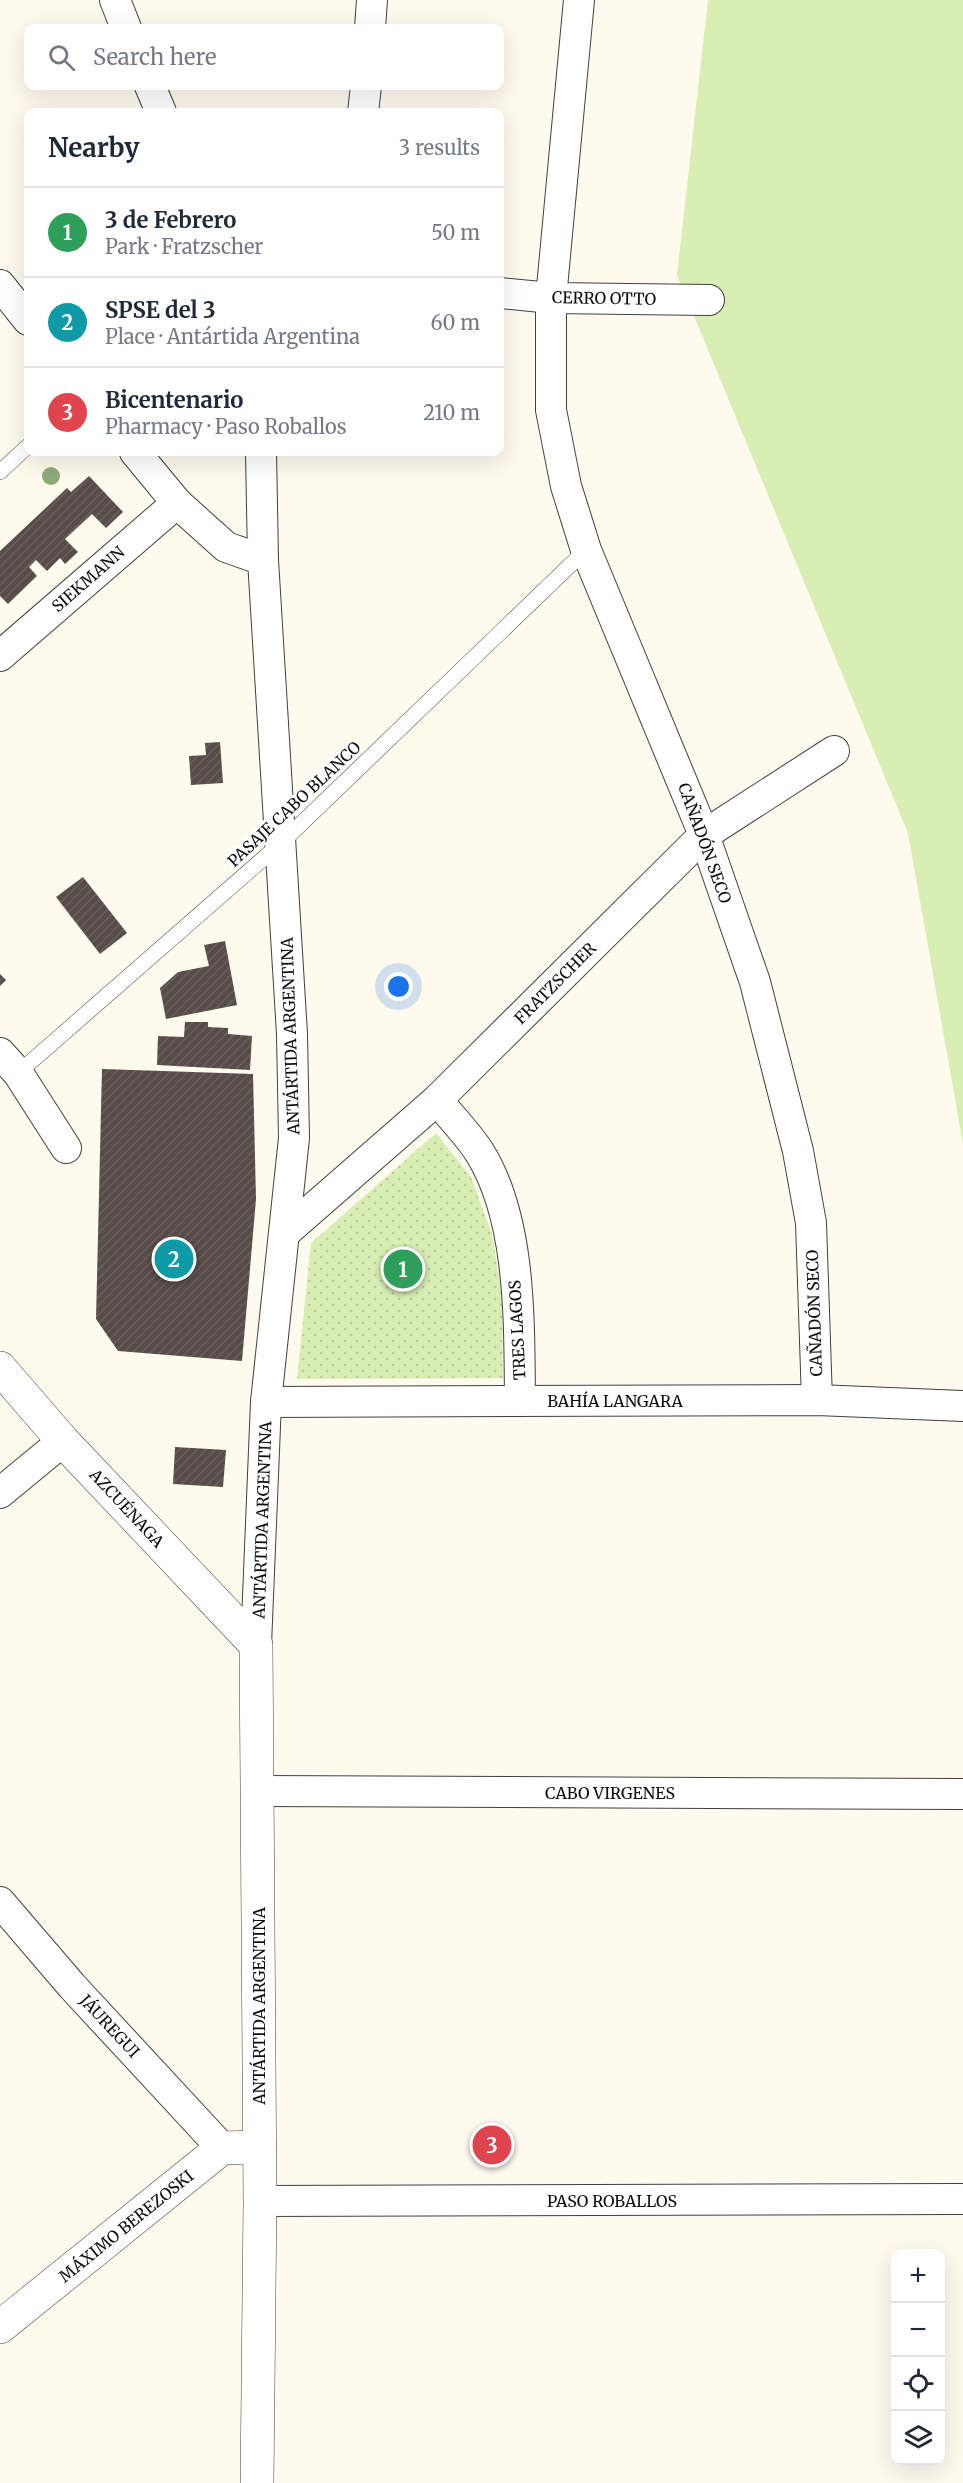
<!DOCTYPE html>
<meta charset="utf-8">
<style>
:root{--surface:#fff;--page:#f6f6f7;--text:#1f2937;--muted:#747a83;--line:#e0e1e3;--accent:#2563eb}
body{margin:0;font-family:Merriweather,serif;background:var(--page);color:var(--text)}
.controls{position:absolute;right:18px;bottom:18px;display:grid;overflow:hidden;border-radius:12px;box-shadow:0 6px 24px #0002}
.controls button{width:54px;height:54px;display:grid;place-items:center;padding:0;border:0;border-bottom:2px solid var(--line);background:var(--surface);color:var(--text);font:30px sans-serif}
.you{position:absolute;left:399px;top:987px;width:21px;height:21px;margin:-15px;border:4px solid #fff;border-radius:50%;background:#1a73e8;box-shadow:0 0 0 9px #1a73e833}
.badge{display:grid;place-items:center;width:39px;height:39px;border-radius:50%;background:var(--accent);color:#fff;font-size:20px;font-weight:700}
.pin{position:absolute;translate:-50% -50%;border:3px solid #fff;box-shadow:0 2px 6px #0006}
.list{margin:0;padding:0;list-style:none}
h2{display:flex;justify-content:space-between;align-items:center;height:78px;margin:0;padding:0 24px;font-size:26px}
h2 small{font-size:20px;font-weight:400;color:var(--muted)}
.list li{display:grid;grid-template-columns:39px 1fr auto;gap:18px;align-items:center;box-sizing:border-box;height:90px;padding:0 24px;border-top:2px solid var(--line)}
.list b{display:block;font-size:22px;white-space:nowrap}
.list p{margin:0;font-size:20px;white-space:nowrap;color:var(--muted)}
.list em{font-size:20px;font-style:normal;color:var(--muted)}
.icon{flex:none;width:33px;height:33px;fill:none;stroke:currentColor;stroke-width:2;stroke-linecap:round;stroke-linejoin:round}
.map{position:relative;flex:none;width:963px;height:2483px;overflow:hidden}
.search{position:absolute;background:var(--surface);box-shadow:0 6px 24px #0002;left:24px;top:24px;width:480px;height:66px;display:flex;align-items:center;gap:15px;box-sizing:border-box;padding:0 21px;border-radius:12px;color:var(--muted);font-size:22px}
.panel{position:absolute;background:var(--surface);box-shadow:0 6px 24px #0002;left:24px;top:108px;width:480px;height:348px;border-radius:12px}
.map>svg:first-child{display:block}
.grass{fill:#d8eeb3}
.park{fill:url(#park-dots)}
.building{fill:url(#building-hatch)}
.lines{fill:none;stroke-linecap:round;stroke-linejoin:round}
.service-casing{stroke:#404040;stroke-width:16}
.minor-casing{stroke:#404040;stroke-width:32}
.tertiary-casing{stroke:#404040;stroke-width:34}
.service{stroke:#fff;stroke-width:15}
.minor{stroke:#fff;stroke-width:30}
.tertiary{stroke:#fff;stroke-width:33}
.tree{fill:#8eac78}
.labels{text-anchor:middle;stroke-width:6;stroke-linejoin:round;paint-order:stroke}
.street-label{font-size:16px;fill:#0d0d0d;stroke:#fff}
</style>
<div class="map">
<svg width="963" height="2483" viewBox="0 0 963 2483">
<defs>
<pattern id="park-dots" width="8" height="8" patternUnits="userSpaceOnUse" patternTransform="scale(1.5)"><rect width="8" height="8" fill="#d8eeb3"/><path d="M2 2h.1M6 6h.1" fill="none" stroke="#b8cb99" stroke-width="1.8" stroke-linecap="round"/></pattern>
<pattern id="building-hatch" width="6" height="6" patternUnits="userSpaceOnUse" patternTransform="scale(1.5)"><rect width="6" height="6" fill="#574c48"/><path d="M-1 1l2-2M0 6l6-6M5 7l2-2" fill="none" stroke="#6a615e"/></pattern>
</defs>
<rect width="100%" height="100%" fill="#fffaee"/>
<!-- grass -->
<path class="grass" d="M 708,0 L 963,0 L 963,1144 L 908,833 L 677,275 Z"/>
<!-- park -->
<path class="park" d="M 436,1133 L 471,1177 L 492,1234 L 502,1294 L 503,1378 L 297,1379 L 311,1243 Z"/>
<!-- building -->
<g class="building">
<path d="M 89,476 L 123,512 L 106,528 L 92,514 L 65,539 L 78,552 L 65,564 L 60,558 L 47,571 L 36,560 L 29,567 L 37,576 L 8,604 L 0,596 L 0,551 L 67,488 L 71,492 Z"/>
<path d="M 220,742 L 223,783 L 191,785 L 189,756 L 206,755 L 205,743 Z"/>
<path d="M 83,877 L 127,933 L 100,954 L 56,897 Z"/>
<path d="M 225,941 L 237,1005 L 166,1019 L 160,988 L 178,972 L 209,966 L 204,945 Z"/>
<path d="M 0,974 L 6,980 L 0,986 Z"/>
<path d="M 185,1022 L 208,1022 L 208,1027 L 228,1028 L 228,1034 L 252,1036 L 250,1070 L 157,1065 L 158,1036 L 184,1037 Z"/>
<path d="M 102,1069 L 253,1074 L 256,1199 L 242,1361 L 118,1351 L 96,1319 Z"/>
<path d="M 175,1447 L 226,1450 L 223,1487 L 173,1484 Z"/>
</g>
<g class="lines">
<!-- service casing -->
<g class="service-casing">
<g id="service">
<path d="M 0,472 L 28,446"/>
<path d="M 18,1073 L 280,844 L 586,550"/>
</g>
</g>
<!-- minor casing -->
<g class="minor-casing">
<g id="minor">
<path d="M 115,0 L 126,28"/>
<path d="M 579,0 L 551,298 L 551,410 L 566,486 L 586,550 L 704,835 L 755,982 L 798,1151 L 811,1223 L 817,1400"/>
<path d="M 370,28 L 372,0"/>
<path d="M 150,86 L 161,112"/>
<path d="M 363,112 L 366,86"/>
<path d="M 0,285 L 28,320"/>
<path d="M 500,293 L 551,298 L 709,300"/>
<path d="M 135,452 L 177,503 L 226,547 L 263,560"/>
<path d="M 0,656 L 177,503"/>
<path d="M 0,1053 L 18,1073 L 66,1148"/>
<path d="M 437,1100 C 451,1117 468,1134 480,1153 C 522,1221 519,1324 520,1401"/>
<path d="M 287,1231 L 437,1100 L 704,835 L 834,751"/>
<path d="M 266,1402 L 817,1400 L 963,1406"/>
<path d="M 0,1493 L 63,1441"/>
<path d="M 256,1645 L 266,1402 L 294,1138 L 292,1034 L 263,560 L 261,452"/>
<path d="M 258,1791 L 963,1794"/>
<path d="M 0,1902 L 72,1986 L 222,2148"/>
<path d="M 260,2201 L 963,2199"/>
</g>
</g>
<!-- tertiary casing -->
<g class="tertiary-casing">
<g id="tertiary">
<path d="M 0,1368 L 63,1441 L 256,1645 L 260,2201 L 257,2483"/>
<path d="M 0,2327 L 222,2148 L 260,2147"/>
</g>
</g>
<!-- service -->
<use href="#service" class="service"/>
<!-- minor -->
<use href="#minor" class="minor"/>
<!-- tertiary -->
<use href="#tertiary" class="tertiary"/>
</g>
<!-- trees -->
<circle class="tree" cx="51" cy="476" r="9"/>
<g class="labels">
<!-- street labels -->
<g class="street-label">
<text transform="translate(604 298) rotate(1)" y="6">CERRO OTTO</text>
<text transform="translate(88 579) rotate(-41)" y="6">SIEKMANN</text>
<text transform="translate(294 804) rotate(-43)" y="6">PASAJE CABO BLANCO</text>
<text transform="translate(705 843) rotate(70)" y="6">CAÑADÓN SECO</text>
<text transform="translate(555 983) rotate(-45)" y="6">FRATZSCHER</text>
<text transform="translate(290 1036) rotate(-92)" y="6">ANTÁRTIDA ARGENTINA</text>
<text transform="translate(814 1313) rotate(-92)" y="6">CAÑADÓN SECO</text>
<text transform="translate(517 1330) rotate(-93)" y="6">TRES LAGOS</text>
<text x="615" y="1407">BAHÍA LANGARA</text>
<text transform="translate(127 1508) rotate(47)" y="6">AZCUÉNAGA</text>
<text transform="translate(262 1520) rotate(-88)" y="6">ANTÁRTIDA ARGENTINA</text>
<text x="610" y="1799">CABO VIRGENES</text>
<text transform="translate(259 2006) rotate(-90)" y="6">ANTÁRTIDA ARGENTINA</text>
<text transform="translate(110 2026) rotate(47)" y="6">JÁUREGUI</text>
<text x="612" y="2207">PASO ROBALLOS</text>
<text transform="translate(126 2226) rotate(-39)" y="6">MÁXIMO BEREZOSKI</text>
</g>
</g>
</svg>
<div class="controls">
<button>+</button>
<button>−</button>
<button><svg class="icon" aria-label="locate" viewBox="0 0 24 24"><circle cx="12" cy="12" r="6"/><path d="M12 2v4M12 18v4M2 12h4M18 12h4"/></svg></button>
<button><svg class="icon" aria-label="layers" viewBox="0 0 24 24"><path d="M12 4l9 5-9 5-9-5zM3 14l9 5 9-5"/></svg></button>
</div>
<div class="you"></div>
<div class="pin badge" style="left:403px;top:1269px;background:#2e9e5b">1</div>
<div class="pin badge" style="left:174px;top:1259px;background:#0f9aa8">2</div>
<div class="pin badge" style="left:492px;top:2145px;background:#e0444e">3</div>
<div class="search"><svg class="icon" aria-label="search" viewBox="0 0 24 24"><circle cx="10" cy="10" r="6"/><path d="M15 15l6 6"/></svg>Search here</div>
<section class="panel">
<h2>Nearby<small>3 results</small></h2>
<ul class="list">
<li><span class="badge" style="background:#2e9e5b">1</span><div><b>3 de Febrero</b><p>Park · Fratzscher</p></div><em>50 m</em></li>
<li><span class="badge" style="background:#0f9aa8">2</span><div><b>SPSE del 3</b><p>Place · Antártida Argentina</p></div><em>60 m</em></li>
<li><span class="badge" style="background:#e0444e">3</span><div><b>Bicentenario</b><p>Pharmacy · Paso Roballos</p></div><em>210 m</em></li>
</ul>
</section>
</div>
